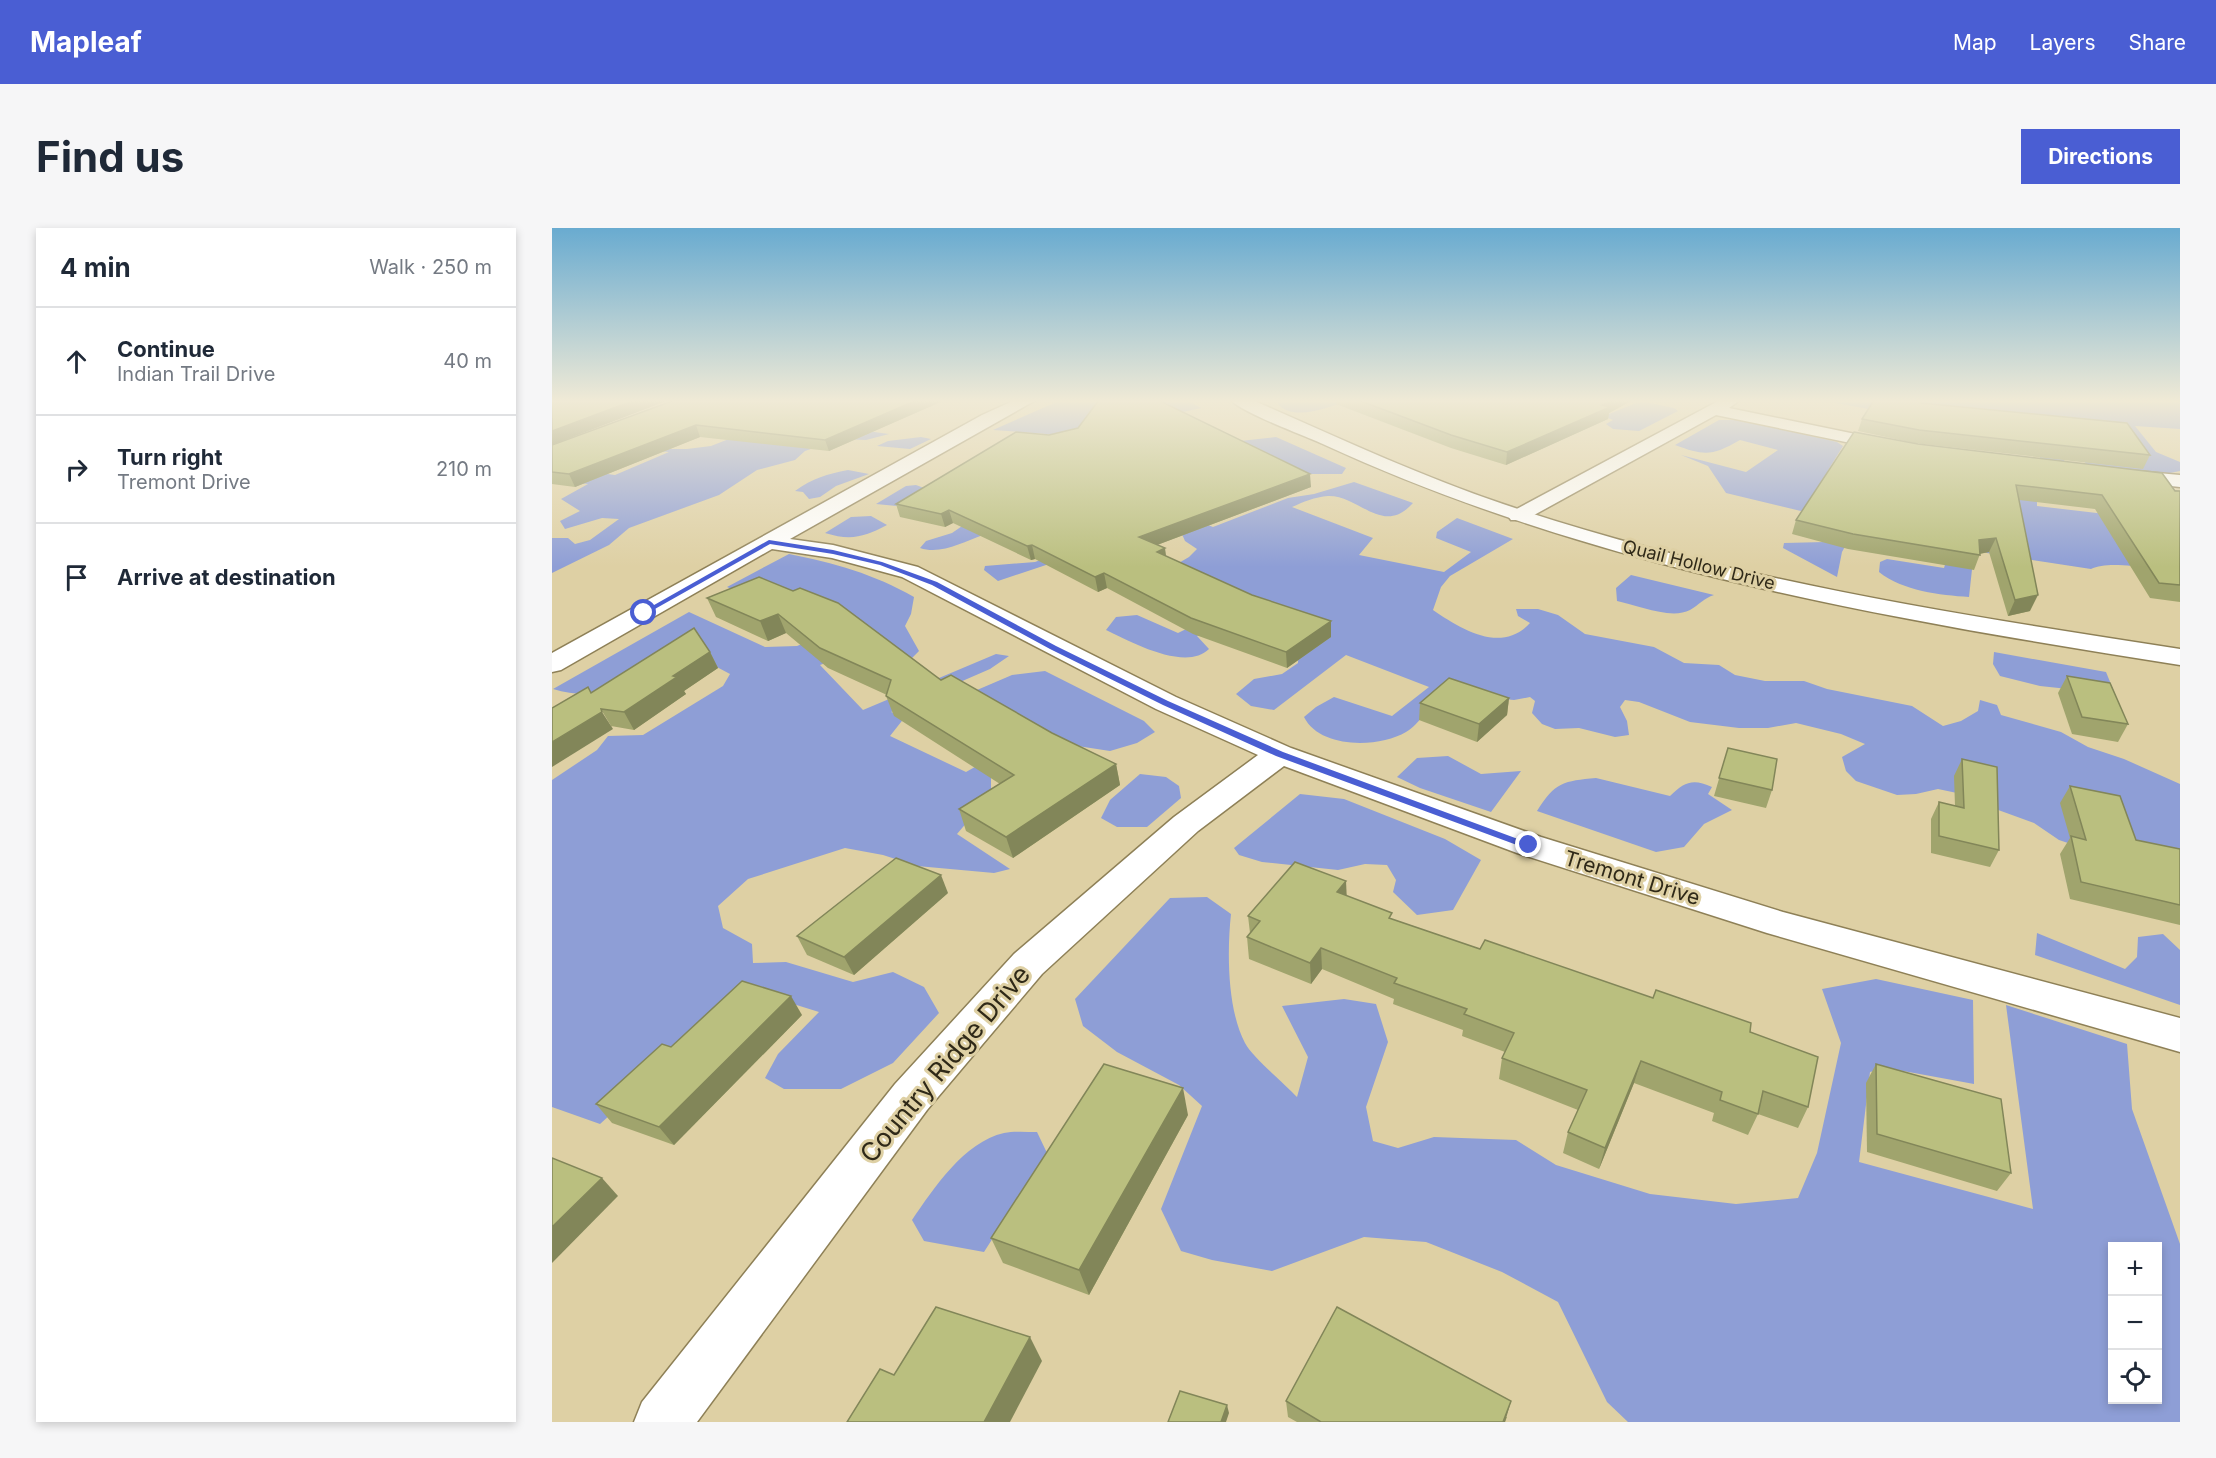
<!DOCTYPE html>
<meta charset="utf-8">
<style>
:root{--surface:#fff;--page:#f6f6f7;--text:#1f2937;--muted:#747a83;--line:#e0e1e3;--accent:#4a5ed3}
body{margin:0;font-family:Inter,sans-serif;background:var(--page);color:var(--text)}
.controls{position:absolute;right:18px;bottom:18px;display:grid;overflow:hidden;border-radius:0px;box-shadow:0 3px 9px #0003}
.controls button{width:54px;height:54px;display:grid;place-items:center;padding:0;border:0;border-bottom:2px solid var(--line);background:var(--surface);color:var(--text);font:30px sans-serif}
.stop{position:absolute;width:18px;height:18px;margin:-14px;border:4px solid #4a5ed3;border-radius:50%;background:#fff}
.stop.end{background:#4a5ed3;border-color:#fff;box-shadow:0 2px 6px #0008}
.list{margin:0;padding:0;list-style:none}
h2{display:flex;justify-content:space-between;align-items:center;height:78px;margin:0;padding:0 24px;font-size:26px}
h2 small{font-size:20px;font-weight:400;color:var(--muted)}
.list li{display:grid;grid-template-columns:39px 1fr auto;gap:18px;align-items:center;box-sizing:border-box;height:108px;padding:0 24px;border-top:2px solid var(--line)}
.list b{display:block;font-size:22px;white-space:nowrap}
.list p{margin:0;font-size:20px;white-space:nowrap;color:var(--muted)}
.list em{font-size:20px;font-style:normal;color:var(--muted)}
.icon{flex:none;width:33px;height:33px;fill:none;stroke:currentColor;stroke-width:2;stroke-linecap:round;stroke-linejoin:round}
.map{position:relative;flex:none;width:1628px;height:1194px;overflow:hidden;border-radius:0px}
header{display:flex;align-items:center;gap:36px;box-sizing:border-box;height:84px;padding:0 30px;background:var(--accent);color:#fff}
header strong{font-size:28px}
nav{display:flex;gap:33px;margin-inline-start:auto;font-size:21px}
.intro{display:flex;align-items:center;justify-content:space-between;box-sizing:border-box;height:144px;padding:0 36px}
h1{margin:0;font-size:42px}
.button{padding:15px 27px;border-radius:0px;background:var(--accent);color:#fff;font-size:21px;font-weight:700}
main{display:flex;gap:36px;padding:0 36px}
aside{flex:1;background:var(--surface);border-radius:0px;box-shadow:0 3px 9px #0003}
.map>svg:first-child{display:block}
.forest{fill:#8e9ed6;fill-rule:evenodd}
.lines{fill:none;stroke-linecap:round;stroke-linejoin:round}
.street-casing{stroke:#8e8057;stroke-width:3}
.secondary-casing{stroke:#8e8057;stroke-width:3}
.street{fill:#fff;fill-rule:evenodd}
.secondary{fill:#fff;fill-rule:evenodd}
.wall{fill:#a0a46d}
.shaded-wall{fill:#828659}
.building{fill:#babf7f;stroke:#828659;stroke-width:1.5}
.route{fill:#4a5ed3}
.labels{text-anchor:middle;stroke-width:6;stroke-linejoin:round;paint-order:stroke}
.far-street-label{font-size:18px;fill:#2f2918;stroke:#ded0a4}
.street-label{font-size:21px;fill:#2f2918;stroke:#ded0a4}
.near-street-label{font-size:26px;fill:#2f2918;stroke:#ded0a4}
</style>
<header>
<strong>Mapleaf</strong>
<nav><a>Map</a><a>Layers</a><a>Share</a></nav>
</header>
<div class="intro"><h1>Find us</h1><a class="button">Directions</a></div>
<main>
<aside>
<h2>4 min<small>Walk · 250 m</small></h2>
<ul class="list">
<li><svg class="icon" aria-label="ahead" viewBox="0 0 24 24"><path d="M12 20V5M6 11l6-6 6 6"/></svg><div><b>Continue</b><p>Indian Trail Drive</p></div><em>40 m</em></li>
<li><svg class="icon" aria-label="right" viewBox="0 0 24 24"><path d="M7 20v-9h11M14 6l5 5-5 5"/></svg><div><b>Turn right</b><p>Tremont Drive</p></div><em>210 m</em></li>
<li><svg class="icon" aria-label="arrive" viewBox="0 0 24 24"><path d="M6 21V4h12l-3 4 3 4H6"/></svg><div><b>Arrive at destination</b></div></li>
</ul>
</aside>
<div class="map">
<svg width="1628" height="1194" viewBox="0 0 1628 1194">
<rect width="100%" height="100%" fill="#ded0a4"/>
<!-- forest -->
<g class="forest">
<path d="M 509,172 L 635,172 L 649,180 L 522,208 L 441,202 Z"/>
<path d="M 730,172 L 797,172 C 778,179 741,194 726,176 Z"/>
<path d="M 1029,172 L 1057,186 L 1089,173 L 1122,180 L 1126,183 L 1087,203 L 1061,201 L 1054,196 L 1061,192 L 1048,187 Z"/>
<path d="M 1268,172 L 1628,172 L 1628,201 L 1583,198 L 1604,224 L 1628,234 L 1628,243 L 1608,247 L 1537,242 L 1524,217 L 1497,199 L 1515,239 L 1490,236 L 1483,212 Z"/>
<path d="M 1167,192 L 1188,192 L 1285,214 L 1291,218 L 1275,244 L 1314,252 L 1459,240 L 1485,259 L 1485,278 L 1596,291 L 1628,345 C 1606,342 1558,331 1539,341 L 1422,323 L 1417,369 C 1388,367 1351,363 1327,344 L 1328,334 L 1335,331 L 1392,340 L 1401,311 L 1305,296 L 1290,324 L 1285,349 L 1231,320 L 1232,315 L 1273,314 L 1253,284 L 1174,265 L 1156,238 L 1129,227 L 1194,244 L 1226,222 L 1188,212 C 1160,228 1153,228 1123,217 Z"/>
<path d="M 293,200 L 337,206 L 314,212 L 288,211 L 253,223 L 243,232 L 205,242 L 167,267 L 77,300 L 57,317 L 0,345 L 0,310 L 16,310 L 23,316 L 38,312 L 67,291 L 50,290 L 13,301 L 8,293 L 28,283 L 9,271 L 36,256 L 0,252 L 0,239 L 63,247 L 117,224 L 87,221 L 135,221 L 159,218 L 187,207 Z"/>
<path d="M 369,209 L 379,211 L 358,221 L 325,218 L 336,213 Z"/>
<path d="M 724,209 L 794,240 L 790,246 L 751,246 L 679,214 Z"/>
<path d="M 296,242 L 317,246 L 284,258 L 268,269 L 257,271 L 251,264 L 243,263 C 261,250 275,246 296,242 Z"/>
<path d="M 802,254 L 861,275 C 831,309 807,267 776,268 C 763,269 751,274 740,279 L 821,310 L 807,327 L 892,344 L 919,324 L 884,310 L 885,304 L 905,290 L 961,311 L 898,348 L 889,359 L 881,382 C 910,402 950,426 978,395 L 966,388 L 964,381 L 986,381 L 1006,387 L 1033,406 L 1102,419 L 1132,435 L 1167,437 L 1183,447 L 1213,453 L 1252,453 L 1275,461 L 1360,478 L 1391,498 L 1409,493 L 1426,483 L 1428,472 L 1445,477 L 1449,487 L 1509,504 L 1536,519 L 1572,531 L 1628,556 L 1628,623 L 1537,622 L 1507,612 L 1482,595 L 1438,579 L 1424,569 L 1386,561 L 1364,566 L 1345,567 L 1304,553 L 1294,543 L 1290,529 L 1313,516 L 1289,506 L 1244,495 L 1216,500 L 1187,500 L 1138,494 L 1087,474 L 1073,472 L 1068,479 L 1075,493 L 1077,507 L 1063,509 L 1027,500 L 1003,501 L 990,496 L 980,485 L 983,473 L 978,469 L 962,472 L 888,465 C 879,476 867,497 854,504 C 827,520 768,521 752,489 L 764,479 L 782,469 L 840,488 L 877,459 L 794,427 L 722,482 L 699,478 L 684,466 L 702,451 L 730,446 L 746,435 C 752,342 695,379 645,408 L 657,421 C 634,444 579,414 554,402 L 564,389 L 585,387 L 626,405 L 691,373 L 625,336 L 637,329 L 645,321 L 633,313 L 629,304 L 542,321 L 446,353 L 432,342 L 433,338 L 483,334 L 553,308 L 636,289 L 661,299 L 736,270 L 762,266 Z"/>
<path d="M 364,257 L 372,260 L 355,279 L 324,276 L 354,258 Z"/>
<path d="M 319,288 L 335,297 C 312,309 299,313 273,305 L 299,289 Z"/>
<path d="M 416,294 L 431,307 C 411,314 389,327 368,320 L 374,313 L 400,305 Z"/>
<path d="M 237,326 C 282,335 322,346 362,369 L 359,386 L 353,398 L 367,423 L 360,430 L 332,413 L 268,437 L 311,482 L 444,426 L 457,428 L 438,441 L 339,484 L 353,489 L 338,508 L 414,544 L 487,503 L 418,465 L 460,447 L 493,443 L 592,493 L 603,504 L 585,515 L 558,523 L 506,515 L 439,549 L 439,566 L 405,606 L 458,641 L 442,645 L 365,638 L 331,627 L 293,620 L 196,651 L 166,678 L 171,700 L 200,716 L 201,735 L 234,734 L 301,754 L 341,744 L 372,759 L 387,785 L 341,835 L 289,861 L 232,861 L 213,850 L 226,826 L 267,784 L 196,762 L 48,896 L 0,879 L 0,552 L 45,522 L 56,508 L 91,507 L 171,458 L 178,446 L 163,438 C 114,450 50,477 1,461 L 137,384 L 213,419 L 245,418 L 282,403 L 175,359 Z"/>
<path d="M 1079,347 L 1162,367 C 1152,370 1147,377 1138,382 C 1119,392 1085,377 1065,373 L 1064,360 Z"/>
<path d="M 1442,424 L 1554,444 L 1563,466 L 1488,458 L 1448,448 L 1441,436 Z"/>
<path d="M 896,528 L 929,546 L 969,543 L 939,584 L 868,560 L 845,549 L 865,530 Z"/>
<path d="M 588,546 L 614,549 L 627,558 L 629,570 L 595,599 L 565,599 L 549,590 L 558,572 Z"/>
<path d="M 1044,550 L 1118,568 C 1132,554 1141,550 1160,559 L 1156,566 L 1180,582 L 1152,596 L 1132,619 L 1104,624 L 985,583 C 1003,554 1012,553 1044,550 Z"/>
<path d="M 748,566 L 792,571 L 893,611 L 929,632 L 901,682 L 865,687 L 841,664 L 844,652 L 835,637 L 813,636 L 786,642 L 710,634 L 687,627 L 682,620 Z"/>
<path d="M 655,669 L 679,686 C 675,723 675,781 693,815 C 701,830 732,855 745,869 L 756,829 L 730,778 L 792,771 L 824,776 L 836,814 L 814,879 L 821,913 L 846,920 L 882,909 L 964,912 L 1004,937 L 1098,966 L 1184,976 L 1246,970 L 1265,925 L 1289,815 L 1270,761 L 1324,751 L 1421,772 L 1422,856 L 1335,840 L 1318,844 L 1307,934 L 1481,981 L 1454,777 L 1575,816 L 1580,881 L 1628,1016 L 1628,1194 L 1076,1194 L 1055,1174 L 1006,1074 L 950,1044 L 874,1014 L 812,1009 L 720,1043 L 660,1032 L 629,1023 L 609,981 L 650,878 L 627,857 L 565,824 L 531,798 L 523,771 L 618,670 ZM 1560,1018 L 1606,1018 L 1606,1172 L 1560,1172 Z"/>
<path d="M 1485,705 L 1573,741 L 1585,729 L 1586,709 L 1611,706 L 1628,722 L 1628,777 L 1483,727 Z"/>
<path d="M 485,904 L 495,925 L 432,1024 L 372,1013 L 360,992 C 382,960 412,914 452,905 C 462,903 474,904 485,904 Z"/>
</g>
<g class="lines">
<!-- street casing -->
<g class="street-casing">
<g id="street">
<path d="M 463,172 L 484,172 L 238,311 L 281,317 L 366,339 L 624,469 L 739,520 L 989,609 L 1231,684 L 1628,790 L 1628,824 L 1215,705 L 965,625 L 732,538 L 646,603 L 490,746 L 375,882 L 145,1194 L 82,1194 L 90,1174 L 343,856 L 462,726 L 622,589 L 706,527 L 604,481 L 350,349 L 280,330 L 220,321 L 9,442 L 0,444 L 0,425 L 430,187 Z"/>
<path d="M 1168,172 L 1188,172 L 1177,180 L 1342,214 L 1351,219 L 1342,224 L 1164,187 L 973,292 L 959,292 L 956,288 L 959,284 Z"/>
<path d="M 1572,242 L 1628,247 L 1628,259 L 1565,252 L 1562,248 L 1565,244 Z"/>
</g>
</g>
<!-- secondary casing -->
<g class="secondary-casing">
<path id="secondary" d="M 679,172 L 700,172 C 783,208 865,247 951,276 C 1170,350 1400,386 1628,421 L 1628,437 C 1336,391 1043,341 773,217 C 754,208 690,185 679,172 Z"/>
</g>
<!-- street -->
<use href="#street" class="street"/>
<!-- secondary -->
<use href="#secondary" class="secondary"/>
</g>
<!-- wall -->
<g class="wall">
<path d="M 123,172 L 393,172 L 277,223 L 148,209 L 23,259 L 0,256 L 0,217 Z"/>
<path d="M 784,172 L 1081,172 L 1057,185 L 1056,191 L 954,237 L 899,220 L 784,176 Z"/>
<path d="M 1369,175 L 1598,227 L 1591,241 L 1362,215 L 1306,203 L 1310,191 Z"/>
<path d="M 1366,216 L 1628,263 L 1628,374 L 1598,370 L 1543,281 L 1467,272 L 1478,383 L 1456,388 L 1437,324 L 1428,326 L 1422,342 L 1296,321 L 1240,306 L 1244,292 Z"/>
<path d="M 759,259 L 605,317 L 614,328 L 779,409 L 735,440 L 641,406 L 555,360 L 546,364 L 483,331 L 479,332 L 401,295 L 393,299 L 348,289 L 344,276 Z"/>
<path d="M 207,349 L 389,452 L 564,536 L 568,557 L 461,630 L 414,603 L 407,581 L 448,556 L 342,488 L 334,468 L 335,467 L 276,440 L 234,405 L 216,413 L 164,389 L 155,370 Z"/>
<path d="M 158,424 L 166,440 L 132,463 L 134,466 L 82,502 L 59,498 L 61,501 L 39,465 Z"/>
<path d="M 1515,448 L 1576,496 L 1566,514 L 1520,506 L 1506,465 Z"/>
<path d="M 957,470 L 955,487 L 925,514 L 867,492 L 868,475 Z"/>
<path d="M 1176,520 L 1220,562 L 1214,580 L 1162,568 Z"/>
<path d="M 1410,531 L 1447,622 L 1438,639 L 1379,625 L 1379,591 L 1387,574 L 1403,578 L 1402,548 Z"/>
<path d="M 1518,558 L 1584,612 L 1628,621 L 1628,697 L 1518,671 L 1508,626 L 1518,610 L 1508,575 Z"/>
<path d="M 396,665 L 302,747 L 255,727 L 245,708 Z"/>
<path d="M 795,668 L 840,691 L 928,721 L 1198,804 L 1256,879 L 1246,900 L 1206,886 L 1196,907 L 1160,893 L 1162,885 L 1082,855 L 1047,941 L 1011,925 L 1016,904 L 1026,882 L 947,851 L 950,830 L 953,824 L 910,808 L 911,802 L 841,776 L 842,771 L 770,741 L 759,756 L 697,731 L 695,709 L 698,705 L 696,688 Z"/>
<path d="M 250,787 L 122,917 L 60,895 L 44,876 L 119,819 Z"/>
<path d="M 1324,836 L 1459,945 L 1445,963 L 1315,924 L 1314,855 Z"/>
<path d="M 636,887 L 537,1067 L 451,1035 L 439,1010 Z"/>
<path d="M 734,1173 L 955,1189 L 953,1194 L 745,1194 L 736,1189 Z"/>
</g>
<!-- shaded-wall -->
<g class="shaded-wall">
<path d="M 83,172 L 117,172 L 0,217 L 0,203 Z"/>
<path d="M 365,172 L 393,172 L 277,223 L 273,212 Z"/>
<path d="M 1060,172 L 1081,172 L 1057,185 L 1056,191 L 954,237 L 955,224 Z"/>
<path d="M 144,197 L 148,209 L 23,259 L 17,246 Z"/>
<path d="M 758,246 L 759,259 L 589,323 L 587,309 Z"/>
<path d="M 397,282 L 401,295 L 393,299 L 389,286 Z"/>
<path d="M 1444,310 L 1437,324 L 1426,326 L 1427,312 Z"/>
<path d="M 480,317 L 483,331 L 479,332 L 475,318 Z"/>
<path d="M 613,320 L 615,335 L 605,324 Z"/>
<path d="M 552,345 L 555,360 L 546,364 L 543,349 Z"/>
<path d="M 1486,367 L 1478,383 L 1456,388 L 1463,372 Z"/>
<path d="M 226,386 L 234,405 L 216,413 L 208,393 Z"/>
<path d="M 779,393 L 779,409 L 735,440 L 734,424 Z"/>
<path d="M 158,424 L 166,440 L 132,463 L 134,466 L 82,502 L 72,484 L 121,448 Z"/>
<path d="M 957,470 L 955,487 L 925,514 L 927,496 Z"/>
<path d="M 50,484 L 61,501 L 0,539 L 0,514 Z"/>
<path d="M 564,536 L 568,557 L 461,630 L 454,609 Z"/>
<path d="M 389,647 L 396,665 L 302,747 L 292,729 Z"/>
<path d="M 794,653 L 795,674 L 785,664 Z"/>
<path d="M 769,720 L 770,741 L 759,756 L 758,735 Z"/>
<path d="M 239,768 L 250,787 L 122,917 L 107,899 Z"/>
<path d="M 1089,833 L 1082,855 L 1047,941 L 1053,920 Z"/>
<path d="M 631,860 L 636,887 L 537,1067 L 527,1042 Z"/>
<path d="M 50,950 L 66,968 L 0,1035 L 0,999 Z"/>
<path d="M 478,1109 L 490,1133 L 458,1194 L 432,1194 Z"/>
<path d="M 959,1173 L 953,1194 L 951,1194 Z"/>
<path d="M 675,1177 L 677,1185 L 674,1194 L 669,1194 Z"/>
</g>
<!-- building -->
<g class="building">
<path d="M 0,172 L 83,172 L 0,203 Z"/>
<path d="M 123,172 L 365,172 L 273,212 L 144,197 L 17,246 L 0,244 L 0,217 Z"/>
<path d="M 547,172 L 606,172 L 758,246 L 587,309 L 613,320 L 605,324 L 700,367 L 779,393 L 734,424 L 639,390 L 552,345 L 543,349 L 480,317 L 475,318 L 397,282 L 389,286 L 344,276 L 464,204 L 497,207 L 526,200 Z"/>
<path d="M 806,172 L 1060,172 L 1050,177 L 1058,179 L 955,224 L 899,207 Z"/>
<path d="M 1322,172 L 1361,172 L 1369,173 L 1369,175 L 1575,195 L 1598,227 L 1367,202 L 1310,191 Z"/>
<path d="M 1302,204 L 1366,216 L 1610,245 L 1623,263 L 1628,263 L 1628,357 L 1607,355 L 1550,267 L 1464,257 L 1486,367 L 1463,372 L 1444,310 L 1427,312 L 1428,327 L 1301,306 L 1244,292 Z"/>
<path d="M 207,349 L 241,363 L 248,360 L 286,375 L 389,452 L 399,447 L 500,505 L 564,536 L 454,609 L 407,581 L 462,547 L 334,468 L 339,452 L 268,420 L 226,386 L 208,393 L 155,370 Z"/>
<path d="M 142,400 L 158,424 L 121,448 L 125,449 L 72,484 L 49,481 L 50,484 L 0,514 L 0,480 L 36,459 L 39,465 Z"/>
<path d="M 1515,448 L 1558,455 L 1576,496 L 1530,489 Z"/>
<path d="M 897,450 L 957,470 L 927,496 L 868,475 Z"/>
<path d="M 1176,520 L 1225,531 L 1220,562 L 1167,550 Z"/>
<path d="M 1410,531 L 1445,539 L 1447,622 L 1387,608 L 1387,574 L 1412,580 Z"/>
<path d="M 1518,558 L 1568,568 L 1584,612 L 1628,621 L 1628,677 L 1529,654 L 1519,608 L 1534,612 Z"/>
<path d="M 344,630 L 389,647 L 292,729 L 245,708 Z"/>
<path d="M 743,634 L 794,653 L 785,664 L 840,685 L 837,690 L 928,721 L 933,712 L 1101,770 L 1104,762 L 1199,795 L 1198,804 L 1266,829 L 1256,879 L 1211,863 L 1206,886 L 1168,872 L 1170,864 L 1089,833 L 1053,920 L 1016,904 L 1035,862 L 950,830 L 962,805 L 912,786 L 915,781 L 842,755 L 845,750 L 769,720 L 758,735 L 695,709 L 708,693 L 696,688 Z"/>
<path d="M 190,753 L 239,768 L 107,899 L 44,876 L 110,816 L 119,819 Z"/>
<path d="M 552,836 L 631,860 L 527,1042 L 439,1010 Z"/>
<path d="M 1324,836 L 1449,871 L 1459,945 L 1325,906 Z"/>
<path d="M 0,930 L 50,950 L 0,999 Z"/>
<path d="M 384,1079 L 478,1109 L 432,1194 L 295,1194 L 328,1141 L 342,1147 Z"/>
<path d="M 785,1079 L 959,1173 L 951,1194 L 769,1194 L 734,1173 Z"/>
<path d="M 628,1163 L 675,1177 L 669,1194 L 616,1194 Z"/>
</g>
<!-- sky -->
<linearGradient id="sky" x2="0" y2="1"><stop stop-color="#69abd0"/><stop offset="0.51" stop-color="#f0ead6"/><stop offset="1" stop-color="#f0ead6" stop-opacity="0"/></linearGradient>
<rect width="1628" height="339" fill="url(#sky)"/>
<!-- route -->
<path class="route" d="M 217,312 L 281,322 L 330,334 L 385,354 L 504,418 L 616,473 L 731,524 L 982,617 L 973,620 L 724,528 L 611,477 L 498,421 L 380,357 L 328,337 L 281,326 L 218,316 L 94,386 L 88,385 Z"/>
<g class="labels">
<!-- far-street labels -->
<g class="far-street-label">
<text transform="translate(1147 337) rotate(14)" y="6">Quail Hollow Drive</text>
</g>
<!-- street labels -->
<g class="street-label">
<text transform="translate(1080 650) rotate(17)" y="7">Tremont Drive</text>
</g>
<!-- near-street labels -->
<g class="near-street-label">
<text transform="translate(393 836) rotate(-50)" y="9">Country Ridge Drive</text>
</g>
</g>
</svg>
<div class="controls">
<button>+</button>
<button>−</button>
<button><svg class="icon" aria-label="locate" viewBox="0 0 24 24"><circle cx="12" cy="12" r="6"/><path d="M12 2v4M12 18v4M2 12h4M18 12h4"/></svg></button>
</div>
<div class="stop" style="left:92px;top:385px"></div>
<div class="stop end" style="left:977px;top:617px"></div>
</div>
</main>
